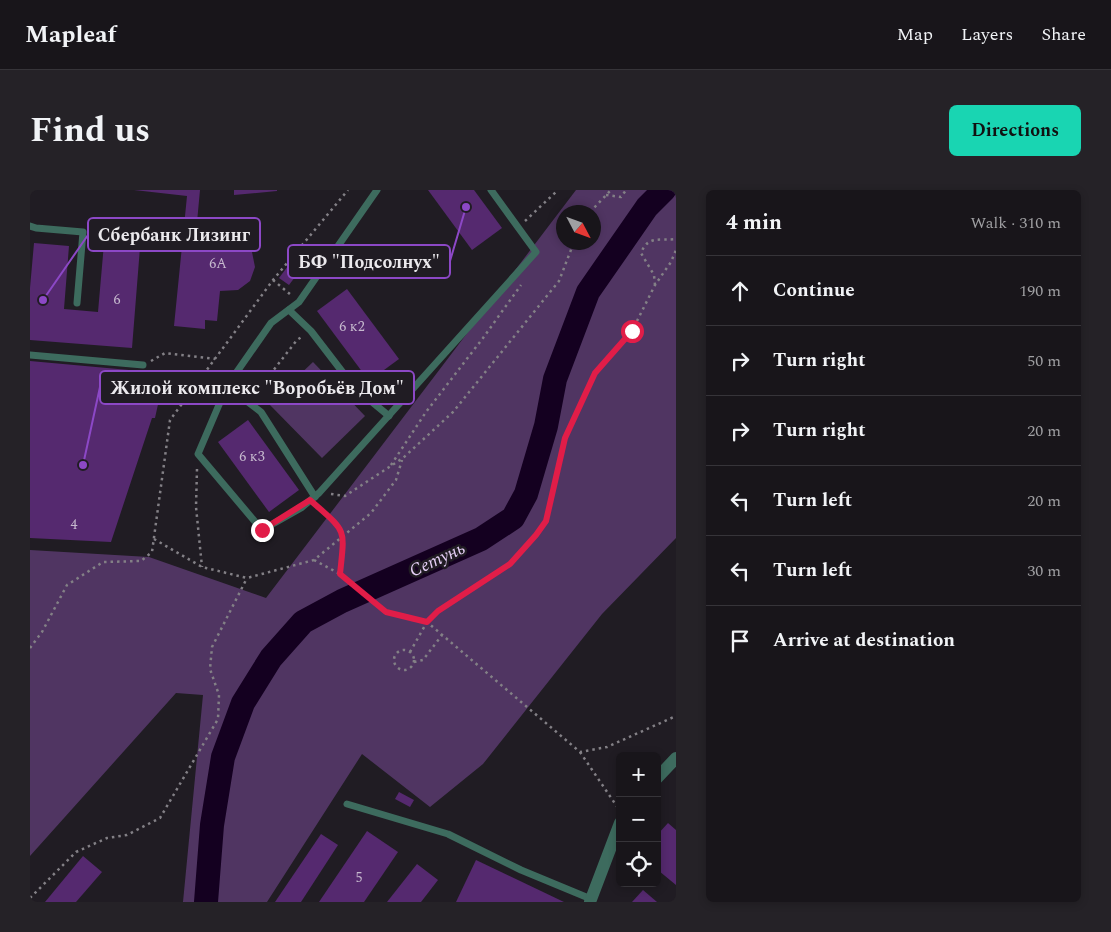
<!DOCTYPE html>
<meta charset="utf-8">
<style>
:root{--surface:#18151a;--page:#252227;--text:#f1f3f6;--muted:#9f9fa2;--line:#363439;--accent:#19d5b2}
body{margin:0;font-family:Spectral,serif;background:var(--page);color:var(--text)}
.controls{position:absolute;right:15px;bottom:15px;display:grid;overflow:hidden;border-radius:8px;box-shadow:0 2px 8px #0003}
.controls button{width:45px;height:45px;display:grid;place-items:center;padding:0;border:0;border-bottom:1px solid var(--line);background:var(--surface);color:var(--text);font:25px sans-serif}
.compass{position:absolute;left:526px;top:15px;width:45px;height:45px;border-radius:50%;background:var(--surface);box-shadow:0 2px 8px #0003;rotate:131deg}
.stop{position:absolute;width:15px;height:15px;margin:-11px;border:4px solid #e11d48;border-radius:50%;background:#fff}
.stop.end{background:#e11d48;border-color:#fff;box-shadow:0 1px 5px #0008}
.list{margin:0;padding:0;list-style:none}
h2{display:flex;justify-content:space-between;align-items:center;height:65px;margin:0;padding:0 20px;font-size:21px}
h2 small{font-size:16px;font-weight:400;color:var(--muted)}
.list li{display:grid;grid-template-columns:32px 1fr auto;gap:15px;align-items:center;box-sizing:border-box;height:70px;padding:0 20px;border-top:1px solid var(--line)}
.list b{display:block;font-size:19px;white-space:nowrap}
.list em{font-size:16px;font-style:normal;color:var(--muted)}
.icon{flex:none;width:28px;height:28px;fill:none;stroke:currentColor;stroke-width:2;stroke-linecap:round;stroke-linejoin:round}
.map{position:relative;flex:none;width:646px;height:712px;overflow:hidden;border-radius:8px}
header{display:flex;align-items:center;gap:30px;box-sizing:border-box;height:70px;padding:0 25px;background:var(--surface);border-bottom:1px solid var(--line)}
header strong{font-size:24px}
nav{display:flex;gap:28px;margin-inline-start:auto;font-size:18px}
.intro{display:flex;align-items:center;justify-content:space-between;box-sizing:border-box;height:120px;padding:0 30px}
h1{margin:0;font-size:35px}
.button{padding:12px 22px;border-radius:8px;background:var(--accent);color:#111;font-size:18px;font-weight:700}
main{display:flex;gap:30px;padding:0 30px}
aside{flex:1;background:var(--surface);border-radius:8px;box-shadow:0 2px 8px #0003}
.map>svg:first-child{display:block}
.green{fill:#503562;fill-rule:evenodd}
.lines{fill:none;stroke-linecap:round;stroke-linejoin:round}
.river{stroke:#140020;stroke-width:24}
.building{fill:#55296f}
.path{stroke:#838086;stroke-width:2.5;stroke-dasharray:2.5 4;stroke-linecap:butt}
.service{stroke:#3d6b5e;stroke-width:7}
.minor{stroke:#3d6b5e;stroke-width:12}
.route{stroke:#e11d48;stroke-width:6}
.labels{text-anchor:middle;stroke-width:5;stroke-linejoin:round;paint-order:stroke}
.number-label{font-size:14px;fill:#c6b9ce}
.water-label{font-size:18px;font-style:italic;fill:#e7d0f8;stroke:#201c23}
.leader{fill:none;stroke:#8c48c6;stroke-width:2}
.callout-dot{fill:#8c48c6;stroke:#201c23;stroke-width:2}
.callout{fill:#201c23;stroke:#8c48c6;stroke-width:2}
.callout-label{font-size:18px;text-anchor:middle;font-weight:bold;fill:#ebe9ed}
</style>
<header>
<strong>Mapleaf</strong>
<nav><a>Map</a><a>Layers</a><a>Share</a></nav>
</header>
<div class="intro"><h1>Find us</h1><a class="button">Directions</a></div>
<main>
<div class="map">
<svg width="646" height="712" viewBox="0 0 646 712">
<rect width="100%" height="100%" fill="#201c23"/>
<!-- green -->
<g class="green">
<path d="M 546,0 L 646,0 L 646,348 L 572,424 L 453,574 L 400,617 L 332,564 L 237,712 L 153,712 L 173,505 L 146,503 L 0,666 L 0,360 L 119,367 L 236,408 ZM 534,22 L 564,22 L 564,52 L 534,52 Z"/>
<path d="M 283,172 L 335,226 L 292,268 L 239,214 Z"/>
</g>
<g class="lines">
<!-- river -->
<path class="river" d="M 176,712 L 182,635 L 193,567 L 213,513 L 241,468 L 273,432 L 312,411 L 451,349 L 483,328 L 496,304 L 516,236 L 525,189 L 558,102 L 617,17 L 634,0"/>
</g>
<!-- building -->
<g class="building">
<path d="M 104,0 L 170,0 L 166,43 L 204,48 L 217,55 L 222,62 L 225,77 L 220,91 L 208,100 L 190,101 L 187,131 L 175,130 L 175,139 L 144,136 L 157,6 Z"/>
<path d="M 204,0 L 247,0 L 247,1 L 204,5 Z"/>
<path d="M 398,0 L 444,0 L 472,38 L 442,60 Z"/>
<path d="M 75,42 L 111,45 L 102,158 L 0,150 L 0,98 L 4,53 L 39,56 L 34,119 L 68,122 Z"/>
<path d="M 264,68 L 274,75 L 259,95 L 249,88 Z"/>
<path d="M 317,99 L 369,169 L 339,191 L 287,121 Z"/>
<path d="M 0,171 L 132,183 L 134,187 L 125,228 L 122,228 L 81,352 L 0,348 Z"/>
<path d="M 218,230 L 269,300 L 239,322 L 188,252 Z"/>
<path d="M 369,602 L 384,610 L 380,617 L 365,609 Z"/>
<path d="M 638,633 L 646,640 L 646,695 L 629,681 L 627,683 L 627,645 Z"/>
<path d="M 337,641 L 368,662 L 334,712 L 289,712 Z"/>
<path d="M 291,644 L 308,655 L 271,712 L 245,712 Z"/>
<path d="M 53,666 L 72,682 L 46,712 L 15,712 Z"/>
<path d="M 446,670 L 534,712 L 426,712 Z"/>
<path d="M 387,674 L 408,690 L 391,712 L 357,712 Z"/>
<path d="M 613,700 L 627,712 L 602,712 Z"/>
</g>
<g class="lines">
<!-- path -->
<g class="path">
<path d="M 576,5 L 591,7 L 596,0"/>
<path d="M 560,22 L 581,0"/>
<path d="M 495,31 L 528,0"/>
<path d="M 243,90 L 261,105"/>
<path d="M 625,95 L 624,85 L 611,63 C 618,45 630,51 646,49"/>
<path d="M 121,171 L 135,163 L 185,169"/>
<path d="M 224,205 L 267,150 L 273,146"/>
<path d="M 361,275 L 396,222 L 453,148 L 491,95"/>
<path d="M 167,279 L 166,317 L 172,377"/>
<path d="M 301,304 L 315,306 L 373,268 L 423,222 L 529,91 L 544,52"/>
<path d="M 288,317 C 320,345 314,343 310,384"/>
<path d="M 124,349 L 172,377 L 217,388 L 284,370 L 341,323 L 366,290 L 372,270"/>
<path d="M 284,370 L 310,384 L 357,422 L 397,432 L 550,562 L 577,557 L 646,526"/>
<path d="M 0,458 L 12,442 L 37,395 L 73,372 L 111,371 L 122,362 L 140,230 L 243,90 L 318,0"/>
<circle cx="374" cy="470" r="10"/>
<path d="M 380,462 L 397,432 L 408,421 L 480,374 L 506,345 L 516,331 L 535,248 L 565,183 L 602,141 L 625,95 L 641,72 L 646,60"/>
<path d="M 384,472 L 393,470 L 412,445"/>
<path d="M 550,562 L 590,621"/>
<path d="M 0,708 L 46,662 L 77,648 L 97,645 L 130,628 L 188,529 L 189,505 L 180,479 L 182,457 L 217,388"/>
</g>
<!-- service -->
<g class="service">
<path d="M 347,0 L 269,112 L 241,133 L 197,196 L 168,264 L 232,340 L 271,318 L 289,303 L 506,62 L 461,0"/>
<path d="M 0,36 L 6,38 L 53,42 L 47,113"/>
<path d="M 259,120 L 281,141 L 324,197 L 359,226"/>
<path d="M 0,165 L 113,175"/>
<path d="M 197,196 L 231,222 L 285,307"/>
<path d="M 317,614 L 418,644 L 491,680 L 561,709"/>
</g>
<!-- minor -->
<g class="minor">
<path d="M 627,588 L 646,568"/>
<path d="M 560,712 L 590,633"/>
</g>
</g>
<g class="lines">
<!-- route -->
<path class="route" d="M 232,340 L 280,310 C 317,343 315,336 310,384 L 356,422 L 397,432 L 408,421 L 480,374 L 506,345 L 516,331 L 535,248 L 565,183 L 602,141"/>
</g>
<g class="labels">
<!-- number labels -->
<g class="number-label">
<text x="188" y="78">6А</text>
<text x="87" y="114">6</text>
<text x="322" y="141">6 к2</text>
<text x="222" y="271">6 к3</text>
<text x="44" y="339">4</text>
<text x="329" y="692">5</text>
</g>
<!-- water labels -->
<g class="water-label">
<text transform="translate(407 369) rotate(-25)" y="6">Сетунь</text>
</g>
</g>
<!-- callouts -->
<path class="leader" d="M13 110L58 45M436 17L420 71M53 275L70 197"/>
<g class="callout-dot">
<circle cx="13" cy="110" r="5"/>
<circle cx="436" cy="17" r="5"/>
<circle cx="53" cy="275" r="5"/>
</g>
<g class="callout">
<rect x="58" y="28" width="172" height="33" rx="5"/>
<rect x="258" y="55" width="162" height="33" rx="5"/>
<rect x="70" y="181" width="314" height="33" rx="5"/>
</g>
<g class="callout-label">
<text x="144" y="51">Сбербанк Лизинг</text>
<text x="339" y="78">БФ "Подсолнух"</text>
<text x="227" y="204">Жилой комплекс "Воробьёв Дом"</text>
</g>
</svg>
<div class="controls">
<button>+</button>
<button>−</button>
<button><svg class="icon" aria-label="locate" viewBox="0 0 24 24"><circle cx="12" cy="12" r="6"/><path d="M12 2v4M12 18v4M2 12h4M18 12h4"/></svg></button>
</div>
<svg class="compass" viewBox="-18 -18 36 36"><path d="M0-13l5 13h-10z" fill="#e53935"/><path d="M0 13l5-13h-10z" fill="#9f9fa2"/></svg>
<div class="stop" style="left:602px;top:141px"></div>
<div class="stop end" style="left:232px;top:340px"></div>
</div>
<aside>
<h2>4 min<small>Walk · 310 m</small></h2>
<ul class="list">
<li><svg class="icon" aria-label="ahead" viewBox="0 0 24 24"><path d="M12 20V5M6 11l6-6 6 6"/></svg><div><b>Continue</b></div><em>190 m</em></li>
<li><svg class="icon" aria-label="right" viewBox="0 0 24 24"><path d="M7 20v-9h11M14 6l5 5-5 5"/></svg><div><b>Turn right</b></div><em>50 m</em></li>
<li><svg class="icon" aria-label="right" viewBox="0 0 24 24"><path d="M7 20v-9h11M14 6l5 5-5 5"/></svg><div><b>Turn right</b></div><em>20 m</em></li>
<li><svg class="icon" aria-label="left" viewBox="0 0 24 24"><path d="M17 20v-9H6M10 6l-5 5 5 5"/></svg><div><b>Turn left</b></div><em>20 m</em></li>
<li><svg class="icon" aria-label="left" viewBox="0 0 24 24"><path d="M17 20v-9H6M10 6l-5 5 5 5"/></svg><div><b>Turn left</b></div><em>30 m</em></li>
<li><svg class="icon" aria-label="arrive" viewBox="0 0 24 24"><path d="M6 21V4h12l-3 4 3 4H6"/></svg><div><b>Arrive at destination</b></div></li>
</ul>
</aside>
</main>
